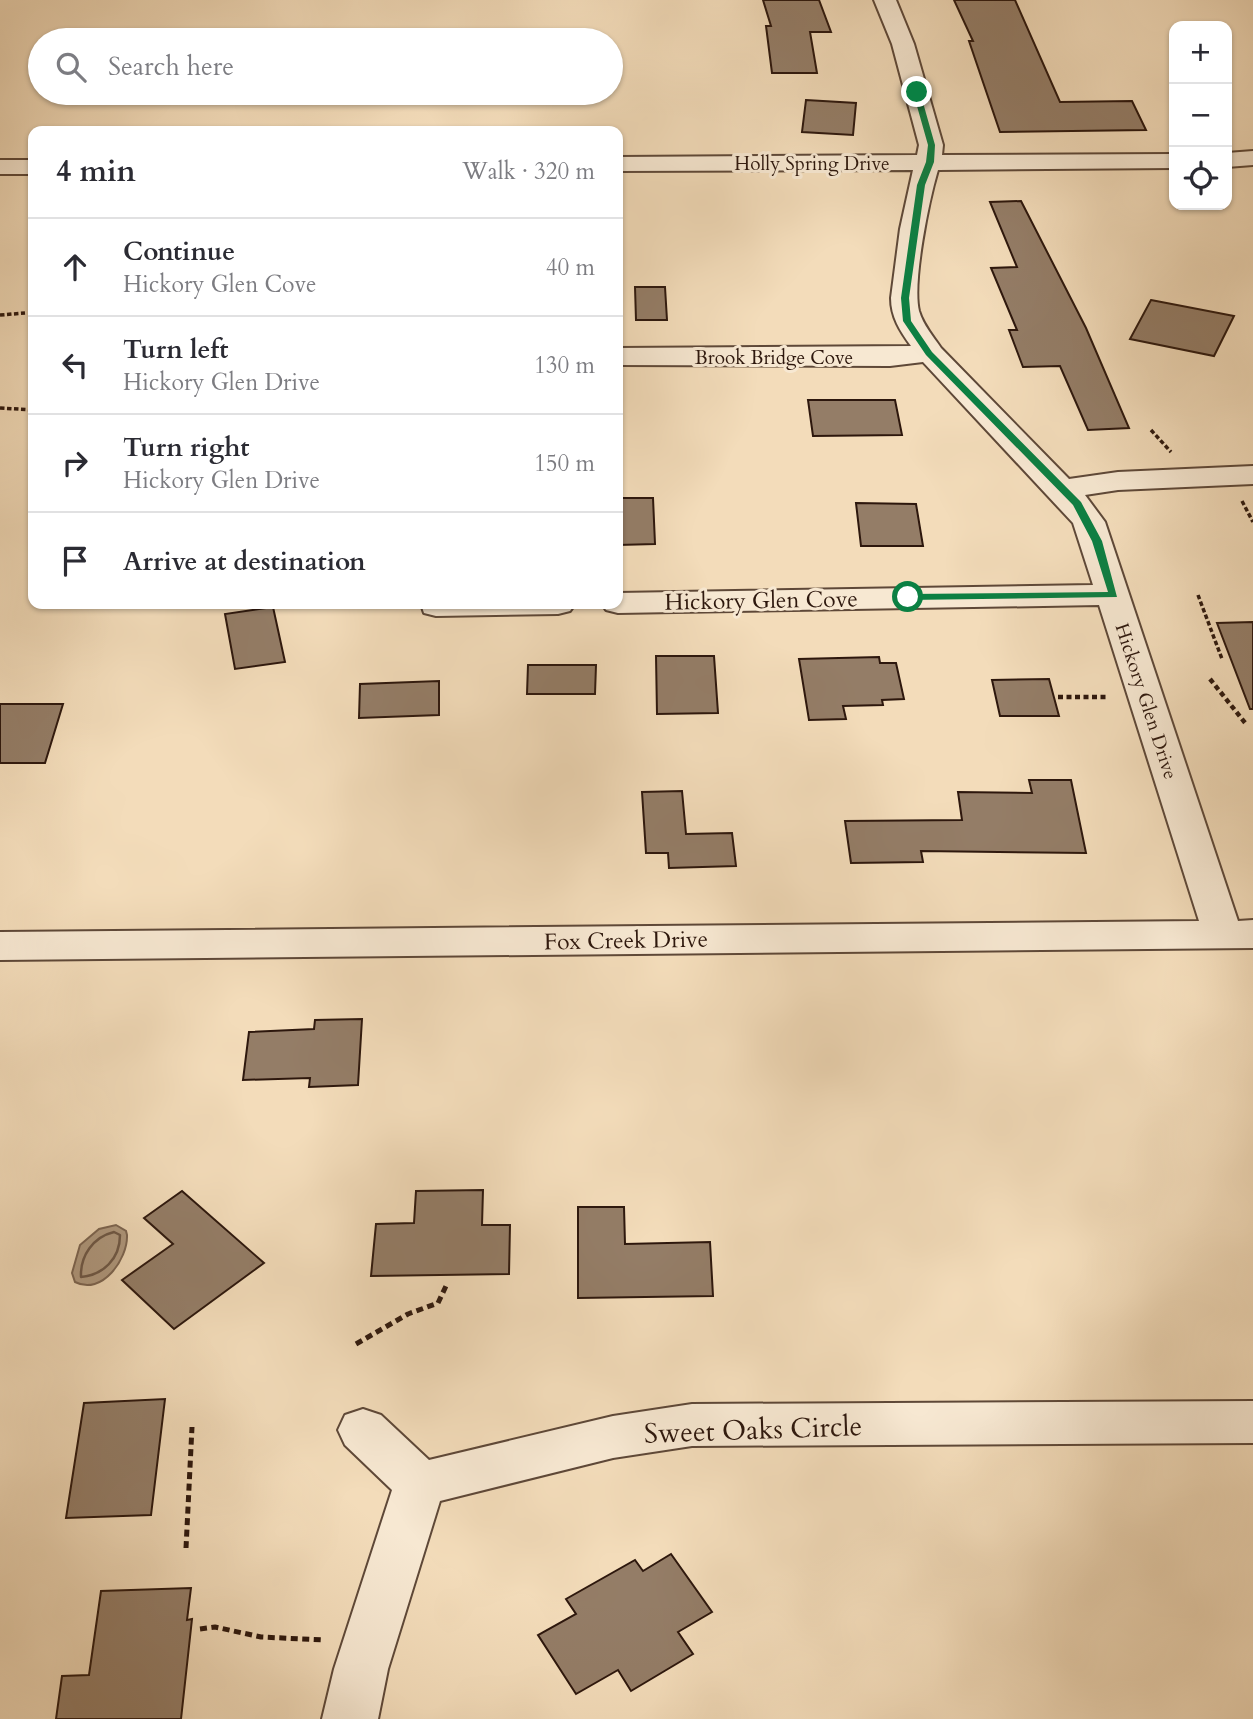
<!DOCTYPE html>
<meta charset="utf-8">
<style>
:root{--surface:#fff;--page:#f2f2f3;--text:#2b2b33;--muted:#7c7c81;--line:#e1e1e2}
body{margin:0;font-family:Cardo,serif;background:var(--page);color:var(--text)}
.controls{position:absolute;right:21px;top:21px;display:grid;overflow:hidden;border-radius:14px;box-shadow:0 2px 5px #0004}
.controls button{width:63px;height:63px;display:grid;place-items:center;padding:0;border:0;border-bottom:2px solid var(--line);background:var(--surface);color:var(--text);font:35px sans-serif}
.stop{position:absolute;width:21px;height:21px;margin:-16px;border:5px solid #0b8043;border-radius:50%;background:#fff}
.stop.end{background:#0b8043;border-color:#fff;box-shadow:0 2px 7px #0008}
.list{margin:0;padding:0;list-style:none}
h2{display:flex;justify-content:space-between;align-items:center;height:91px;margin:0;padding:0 28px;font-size:30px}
h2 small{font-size:23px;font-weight:400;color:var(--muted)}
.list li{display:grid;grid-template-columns:46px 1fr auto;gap:21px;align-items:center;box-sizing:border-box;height:98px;padding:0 28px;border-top:2px solid var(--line)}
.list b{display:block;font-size:26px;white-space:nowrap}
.list p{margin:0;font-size:23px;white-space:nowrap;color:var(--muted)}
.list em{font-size:23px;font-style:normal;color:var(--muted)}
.icon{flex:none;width:38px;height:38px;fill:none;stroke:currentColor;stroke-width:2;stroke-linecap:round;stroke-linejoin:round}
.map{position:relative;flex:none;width:1253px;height:1719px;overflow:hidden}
.search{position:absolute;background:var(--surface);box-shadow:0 2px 5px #0004;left:28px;top:28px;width:595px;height:77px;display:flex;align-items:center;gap:18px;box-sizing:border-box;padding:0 24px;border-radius:38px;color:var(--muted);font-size:26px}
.panel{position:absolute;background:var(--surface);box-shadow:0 2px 5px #0004;left:28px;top:126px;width:595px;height:483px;border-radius:14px}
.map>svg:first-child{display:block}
.water{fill:#b0997f;stroke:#7c6551;stroke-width:2}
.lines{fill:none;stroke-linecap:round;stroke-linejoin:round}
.shore{stroke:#6e5846;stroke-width:2.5}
.building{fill:#947d67;stroke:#2d170d;stroke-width:2}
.minor-casing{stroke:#5e4838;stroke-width:4}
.path-far3{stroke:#2d170d;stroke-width:2.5;stroke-dasharray:3.5 2.5;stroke-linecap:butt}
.path-far2{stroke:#2d170d;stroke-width:3.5;stroke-dasharray:4.5 2.5;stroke-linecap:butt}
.path-far1{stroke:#2d170d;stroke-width:4.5;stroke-dasharray:5 3.5;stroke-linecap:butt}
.path{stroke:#2d170d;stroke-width:5;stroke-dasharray:7 4.5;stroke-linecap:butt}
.minor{fill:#f7e8d2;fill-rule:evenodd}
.route{fill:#0b8043}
.labels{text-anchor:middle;stroke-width:6;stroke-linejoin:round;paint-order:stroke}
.far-street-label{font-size:19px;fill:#2d170d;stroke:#f7e8d2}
.street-label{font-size:23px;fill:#2d170d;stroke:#f7e8d2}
.near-street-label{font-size:28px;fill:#2d170d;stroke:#f7e8d2}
</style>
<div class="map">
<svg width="1253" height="1719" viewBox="0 0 1253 1719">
<rect width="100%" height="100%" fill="#f3dcba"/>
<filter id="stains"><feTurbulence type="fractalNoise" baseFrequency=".00286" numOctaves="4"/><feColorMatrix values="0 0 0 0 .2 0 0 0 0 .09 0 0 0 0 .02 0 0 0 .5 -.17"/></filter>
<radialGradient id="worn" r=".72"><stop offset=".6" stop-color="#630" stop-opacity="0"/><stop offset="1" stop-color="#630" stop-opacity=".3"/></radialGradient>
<!-- water -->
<path class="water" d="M 116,1225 L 126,1231 L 127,1235 C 128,1259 102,1296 75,1282 L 72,1273 L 80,1245 L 99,1229 Z"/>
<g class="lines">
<!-- shore -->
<path class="shore" d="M 114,1232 L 120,1235 C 120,1259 103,1275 81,1277 C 80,1256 93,1237 114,1232 Z"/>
</g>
<!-- building -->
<g class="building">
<path d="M 763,0 L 819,0 L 831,32 L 810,32 L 817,73 L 772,73 L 766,26 L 771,26 Z"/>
<path d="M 954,0 L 1015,0 L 1060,102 L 1132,101 L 1146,130 L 1000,132 L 969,41 L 973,41 Z"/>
<path d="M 806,100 L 856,103 L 853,135 L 802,132 Z"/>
<path d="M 1021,201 L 1086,328 L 1129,428 L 1088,430 L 1060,366 L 1023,367 L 1009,330 L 1017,330 L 991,268 L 1017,267 L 990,202 Z"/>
<path d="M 635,287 L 665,287 L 667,320 L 636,320 Z"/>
<path d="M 1151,300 L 1234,316 L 1214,356 L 1130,339 Z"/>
<path d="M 808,400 L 895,400 L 902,435 L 813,436 Z"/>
<path d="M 620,498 L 653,498 L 655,544 L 618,545 Z"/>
<path d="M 856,503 L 916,504 L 923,546 L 861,546 Z"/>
<path d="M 273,607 L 285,662 L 235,669 L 225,614 Z"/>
<path d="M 1253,622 L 1253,709 L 1250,709 L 1217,623 Z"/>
<path d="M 656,656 L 714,656 L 718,713 L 657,714 Z"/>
<path d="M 879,657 L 880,663 L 896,663 L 904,699 L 882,700 L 883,705 L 843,706 L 846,719 L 809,720 L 799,659 Z"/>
<path d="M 528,665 L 596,665 L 595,694 L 527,694 Z"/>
<path d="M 1049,679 L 1059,716 L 1000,716 L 992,680 Z"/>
<path d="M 439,681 L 439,715 L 359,718 L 360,684 Z"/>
<path d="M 0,704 L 63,704 L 45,763 L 0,763 Z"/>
<path d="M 1029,780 L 1071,780 L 1086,853 L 921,851 L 923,862 L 851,863 L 845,821 L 962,820 L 958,792 L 1032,793 Z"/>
<path d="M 682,791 L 686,834 L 732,833 L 736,866 L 669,868 L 668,853 L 646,853 L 642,792 Z"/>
<path d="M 362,1019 L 358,1085 L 309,1087 L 310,1078 L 243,1080 L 249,1032 L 314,1029 L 315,1020 Z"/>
<path d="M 483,1190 L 482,1225 L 510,1225 L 509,1274 L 371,1276 L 376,1224 L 414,1223 L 416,1191 Z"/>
<path d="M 182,1191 L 264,1263 L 174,1329 L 122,1280 L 173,1244 L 144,1218 Z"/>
<path d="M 578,1207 L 624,1207 L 625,1244 L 710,1242 L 713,1296 L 578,1298 Z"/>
<path d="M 165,1399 L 151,1515 L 66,1518 L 84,1403 Z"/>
<path d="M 671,1554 L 712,1612 L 678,1632 L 693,1654 L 631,1691 L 618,1670 L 576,1694 L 538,1635 L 576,1614 L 566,1599 L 635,1560 L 643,1571 Z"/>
<path d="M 191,1588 L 187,1620 L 192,1619 L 181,1719 L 56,1719 L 62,1676 L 89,1675 L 101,1591 Z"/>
</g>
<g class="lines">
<!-- minor casing -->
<g class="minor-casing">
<g id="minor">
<path d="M 874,0 L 896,0 L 914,44 L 943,145 L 942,155 L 1174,154 L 1174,168 L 938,170 C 929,200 912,282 919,311 C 923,325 933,336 941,348 L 1069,479 L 1118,472 L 1253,466 L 1253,484 L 1118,490 L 1085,495 L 1105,522 L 1238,921 L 1253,920 L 1253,948 L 0,960 L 0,932 L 1199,921 L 1099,605 L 618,613 L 606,610 L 602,604 L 618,604 L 618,593 L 1093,585 L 1073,523 L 923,362 L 890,366 L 618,365 L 618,348 L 911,346 C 900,331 891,317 891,298 L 900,229 L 913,170 L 618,171 L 618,157 L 917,155 L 919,145 L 892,44 Z"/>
<path d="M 1253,151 L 1253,165 L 1227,167 L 1227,153 Z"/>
<rect x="0" y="160" width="33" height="14"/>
<path d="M 421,604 L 575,604 L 570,611 L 558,614 L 436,616 L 424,613 Z"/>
<path d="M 1253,1401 L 1253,1443 L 692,1446 L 613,1458 L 440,1501 L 388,1669 L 378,1719 L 322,1719 L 334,1669 L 392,1490 L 345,1445 L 338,1430 L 345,1415 L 363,1409 L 381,1415 L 429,1460 L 613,1416 L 692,1404 Z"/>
</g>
</g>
<!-- path-far3 -->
<path class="path-far3" d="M 552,130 L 563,131"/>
<!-- path-far2 -->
<g class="path-far2">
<path d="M 0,315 L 25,313"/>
<path d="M 0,408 L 33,410"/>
<path d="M 1151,430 L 1171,452"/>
<path d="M 1242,501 L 1253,522"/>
<path d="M 1198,595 L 1222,659"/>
</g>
<!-- path-far1 -->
<g class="path-far1">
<path d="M 1210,679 L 1246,724"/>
<path d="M 1058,697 L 1109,697"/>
</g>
<!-- path -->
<g class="path">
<path d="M 356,1344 L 408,1314 L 438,1303 L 446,1286"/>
<path d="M 186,1548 L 192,1427"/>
<path d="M 200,1629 L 215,1627 L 261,1637 L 324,1640"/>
</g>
<!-- minor -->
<use href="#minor" class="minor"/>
</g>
<!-- route -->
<path class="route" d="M 917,90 L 920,92 L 935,145 L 934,162 L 925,185 L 909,298 L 911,321 L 932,352 L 1081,502 L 1102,541 L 1117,597 L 908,600 L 904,597 L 908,594 L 1108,592 L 1092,541 L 1073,505 L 926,355 L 903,321 L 901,298 L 917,185 L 926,162 L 928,145 L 913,92 Z"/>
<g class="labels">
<!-- far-street labels -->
<g class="far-street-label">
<text x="812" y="170">Holly Spring Drive</text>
<text x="774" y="364">Brook Bridge Cove</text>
<text transform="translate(1147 701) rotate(72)" y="7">Hickory Glen Drive</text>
</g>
<!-- street labels -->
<g class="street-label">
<text transform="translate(761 600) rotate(-1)" y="8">Hickory Glen Cove</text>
<text transform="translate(626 940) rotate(-1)" y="8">Fox Creek Drive</text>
</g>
<!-- near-street labels -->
<g class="near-street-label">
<text transform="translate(753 1429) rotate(-2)" y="10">Sweet Oaks Circle</text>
</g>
</g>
<rect width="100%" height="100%" filter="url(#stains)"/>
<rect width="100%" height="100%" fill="url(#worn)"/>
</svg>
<div class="controls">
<button>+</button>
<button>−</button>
<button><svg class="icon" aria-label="locate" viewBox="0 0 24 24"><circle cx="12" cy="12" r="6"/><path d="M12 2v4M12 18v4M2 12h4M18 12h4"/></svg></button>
</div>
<div class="stop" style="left:908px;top:597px"></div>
<div class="stop end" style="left:917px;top:92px"></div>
<div class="search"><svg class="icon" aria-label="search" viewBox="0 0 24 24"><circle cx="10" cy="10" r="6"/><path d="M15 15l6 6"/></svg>Search here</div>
<section class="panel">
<h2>4 min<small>Walk · 320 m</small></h2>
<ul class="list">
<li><svg class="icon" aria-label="ahead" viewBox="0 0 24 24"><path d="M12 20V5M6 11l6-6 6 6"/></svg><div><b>Continue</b><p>Hickory Glen Cove</p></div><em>40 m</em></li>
<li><svg class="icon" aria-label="left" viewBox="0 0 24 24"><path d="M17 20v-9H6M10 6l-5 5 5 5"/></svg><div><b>Turn left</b><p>Hickory Glen Drive</p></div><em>130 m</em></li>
<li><svg class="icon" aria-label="right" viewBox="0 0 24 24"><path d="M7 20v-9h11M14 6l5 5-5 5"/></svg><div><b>Turn right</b><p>Hickory Glen Drive</p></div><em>150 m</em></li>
<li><svg class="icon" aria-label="arrive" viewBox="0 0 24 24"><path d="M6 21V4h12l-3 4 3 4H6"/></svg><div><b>Arrive at destination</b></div></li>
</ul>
</section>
</div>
